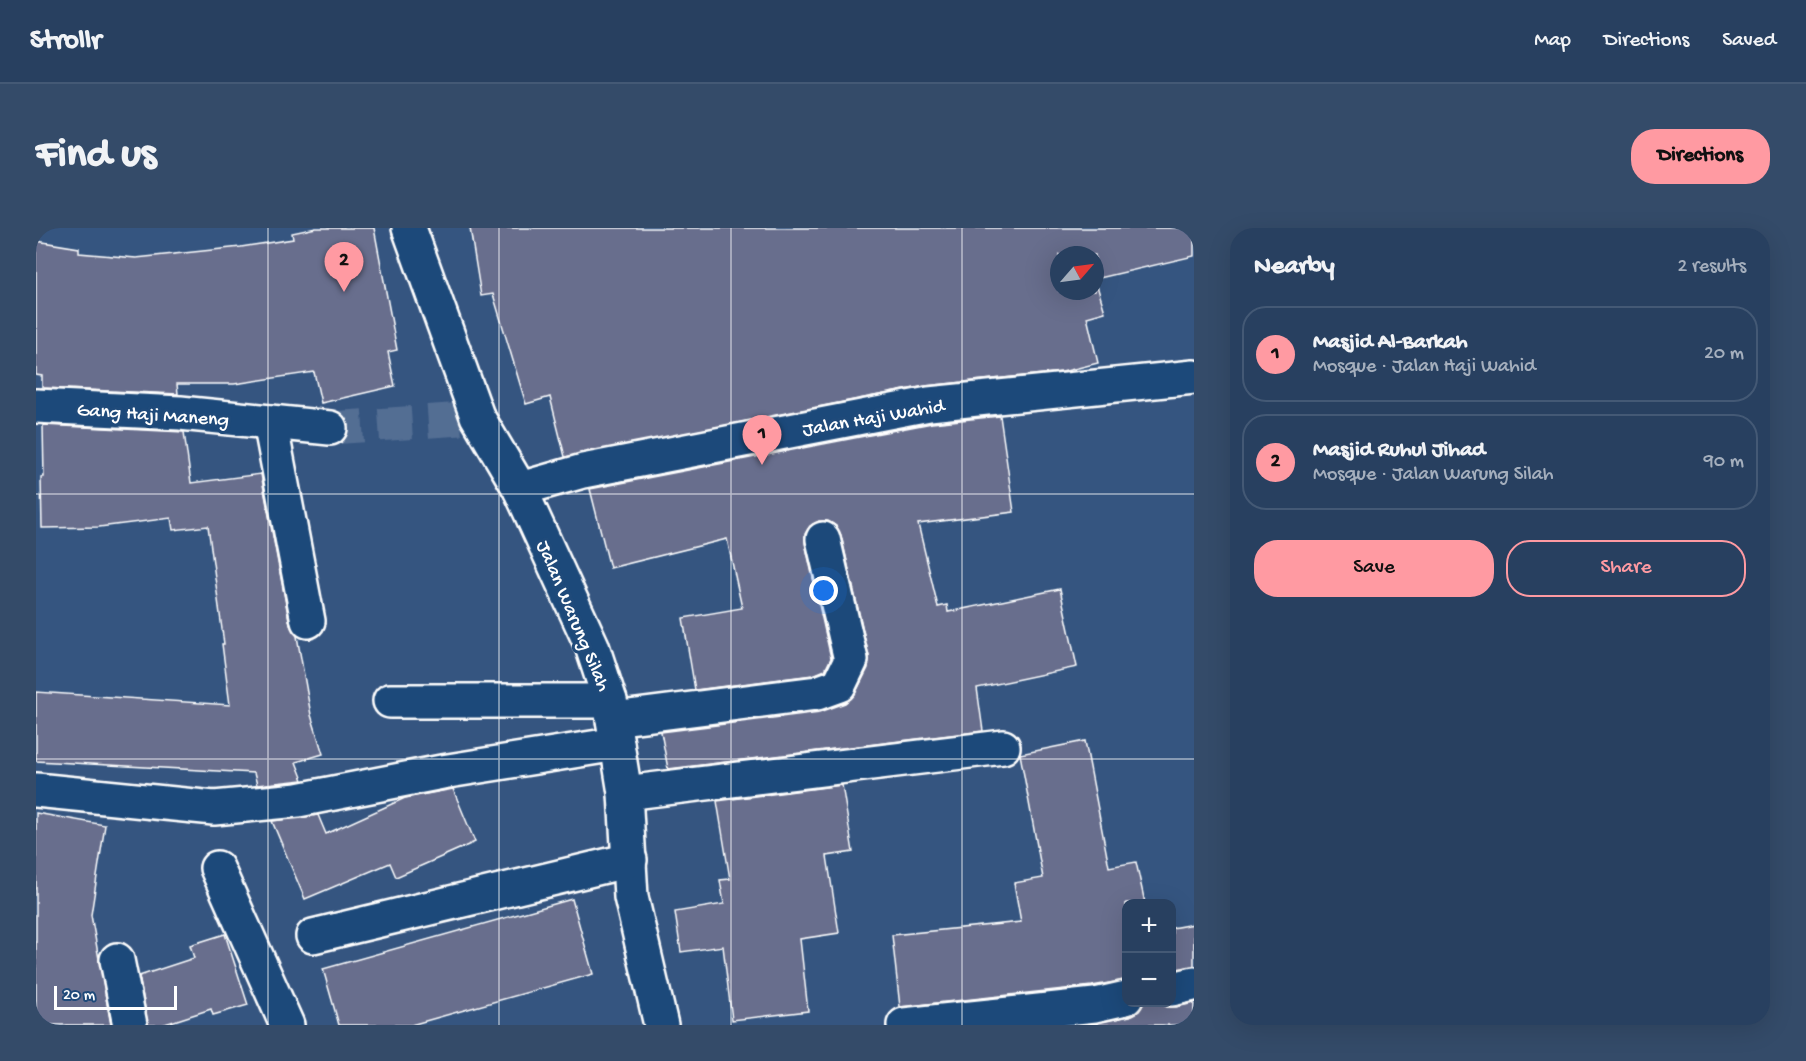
<!DOCTYPE html>
<meta charset="utf-8">
<style>
:root{--surface:#284060;--page:#344b69;--text:#f1f3f6;--muted:#a5afbd;--line:#445975;--accent:#ff9aa2}
body{margin:0;font-family:"Gochi Hand",sans-serif;background:var(--page);color:var(--text)}
.controls{position:absolute;right:18px;bottom:18px;display:grid;overflow:hidden;border-radius:12px;box-shadow:0 6px 24px #0002}
.controls button{width:54px;height:54px;display:grid;place-items:center;padding:0;border:0;border-bottom:2px solid var(--line);background:var(--surface);color:var(--text);font:30px sans-serif}
.compass{position:absolute;left:1014px;top:18px;width:54px;height:54px;border-radius:50%;background:var(--surface);box-shadow:0 6px 24px #0002;rotate:62deg}
.scale{position:absolute;left:18px;bottom:15px;width:123px;box-sizing:border-box;padding-left:6px;border:3px solid #fff;border-top:0;font-size:16px;line-height:21px;white-space:nowrap;color:#fff;-webkit-text-stroke:4px #1f4a7a;paint-order:stroke}
.you{position:absolute;left:788px;top:363px;width:21px;height:21px;margin:-15px;border:4px solid #fff;border-radius:50%;background:#1a73e8;box-shadow:0 0 0 9px #1a73e833}
.badge{display:grid;place-items:center;width:39px;height:39px;border-radius:50%;background:var(--accent);color:#111;font-size:20px;font-weight:700}
.pin{position:absolute;translate:-50% -50px;filter:drop-shadow(0 2px 3px #0008)}
.pin::after{content:'';position:absolute;top:32px;width:21px;height:18px;background:inherit;clip-path:polygon(0 0,100% 0,50% 100%)}
.list{margin:0;padding:0;list-style:none}
h2{display:flex;justify-content:space-between;align-items:center;height:78px;margin:0;padding:0 24px;font-size:26px}
h2 small{font-size:20px;font-weight:400;color:var(--muted)}
.list li{display:grid;grid-template-columns:39px 1fr auto;gap:18px;align-items:center;box-sizing:border-box;height:96px;margin:0 12px 12px;padding:0 12px;border:2px solid var(--line);border-radius:24px}
.list b{display:block;font-size:22px;white-space:nowrap}
.list p{margin:0;font-size:20px;white-space:nowrap;color:var(--muted)}
.list em{font-size:20px;font-style:normal;color:var(--muted)}
.actions{display:flex;gap:12px;padding:18px 24px}
.actions a{flex:1;padding:14px 0;border:2px solid var(--accent);border-radius:24px;text-align:center;font-size:21px;color:var(--accent)}
.actions .main{background:var(--accent);color:#111}
.map{position:relative;flex:none;width:1158px;height:797px;overflow:hidden;border-radius:24px}
header{display:flex;align-items:center;gap:36px;box-sizing:border-box;height:84px;padding:0 30px;background:var(--surface);border-bottom:2px solid var(--line)}
header strong{font-size:28px}
nav{display:flex;gap:33px;margin-inline-start:auto;font-size:21px}
.intro{display:flex;align-items:center;justify-content:space-between;box-sizing:border-box;height:144px;padding:0 36px}
h1{margin:0;font-size:42px}
.button{padding:15px 27px;border-radius:24px;background:var(--accent);color:#111;font-size:21px;font-weight:700}
main{display:flex;gap:36px;padding:0 36px}
aside{flex:1;background:var(--surface);border-radius:24px;box-shadow:0 6px 24px #0002}
.map>svg:first-child{display:block}
.building{fill:#676e8d;stroke:#fff;stroke-width:1.5;fill-rule:evenodd}
.lines{fill:none;stroke-linecap:round;stroke-linejoin:round}
.minor-tunnel{stroke:#536e93;stroke-width:33;stroke-dasharray:33 16;stroke-linecap:butt}
.minor-casing{stroke:#fff;stroke-width:38}
.minor{stroke:#1f4a7a;stroke-width:33}
.grid{fill:none;stroke:#fff;stroke-width:1.5;stroke-opacity:0.55}
.labels{text-anchor:middle;stroke-width:6;stroke-linejoin:round;paint-order:stroke}
.street-label{font-size:20px;fill:#fff;stroke:#1f4a7a}
</style>
<header>
<strong>Strollr</strong>
<nav><a>Map</a><a>Directions</a><a>Saved</a></nav>
</header>
<div class="intro"><h1>Find us</h1><a class="button">Directions</a></div>
<main>
<div class="map">
<svg width="1158" height="797" viewBox="0 0 1158 797">
<rect width="100%" height="100%" fill="#355580"/>
<filter id="ink" filterUnits="userSpaceOnUse"><feTurbulence type="fractalNoise" baseFrequency=".0167" numOctaves="2"/><feDisplacementMap in="SourceGraphic" scale="12" xChannelSelector="R" yChannelSelector="G"/><feConvolveMatrix kernelMatrix="1 2 1 2 8 2 1 2 1" color-interpolation-filters="sRGB"/></filter>
<g filter="url(#ink)">
<!-- building -->
<g class="building">
<path d="M 280,0 L 338,0 L 361,122 L 352,124 L 359,158 L 285,175 L 278,144 L 198,156 L 141,156 L 142,166 L 6,160 L 6,148 L 0,147 L 0,13 L 43,20 L 43,25 L 100,30 L 205,19 L 257,11 L 256,5 Z"/>
<path d="M 434,0 L 1158,0 L 1158,28 L 1059,51 L 1069,84 L 1051,89 L 1062,135 L 1026,144 L 889,158 L 529,229 L 514,169 L 490,176 L 457,66 L 445,68 ZM 1023,27 L 1059,27 L 1059,63 L 1023,63 Z"/>
<path d="M 964,188 L 978,284 L 882,296 L 902,379 L 911,377 L 912,384 L 1024,361 L 1041,439 L 941,460 L 947,503 L 632,541 L 625,504 L 784,484 L 809,475 L 819,466 L 832,440 L 833,428 L 805,307 L 800,298 L 792,293 L 783,293 L 774,298 L 769,306 L 769,315 L 795,430 L 789,442 L 777,447 L 659,462 L 647,390 L 706,380 L 691,311 L 574,340 L 554,261 L 896,195 Z"/>
<path d="M 7,197 L 148,204 L 155,255 L 225,246 L 254,397 L 261,408 L 275,487 L 287,526 L 260,534 L 267,552 L 221,557 L 218,545 L 0,533 L 0,464 L 194,477 L 186,416 L 188,416 L 172,298 L 137,302 L 135,290 L 63,299 L 6,300 L 5,249 L 8,249 Z"/>
<path d="M 1049,513 L 1073,639 L 1100,634 L 1109,675 L 1090,675 L 1090,752 L 1056,758 L 864,779 L 856,707 L 985,694 L 978,655 L 1007,650 L 984,526 Z"/>
<path d="M 806,557 L 817,624 L 791,628 L 803,705 L 764,711 L 772,783 L 696,792 L 687,718 L 645,724 L 639,684 L 688,676 L 684,652 L 694,651 L 681,573 Z"/>
<path d="M 417,561 L 439,614 L 360,649 L 354,635 L 269,671 L 236,593 L 282,587 L 290,606 L 369,570 Z"/>
<path d="M 0,585 L 69,597 L 55,687 L 75,797 L 0,797 Z"/>
<path d="M 536,671 L 557,746 L 375,797 L 303,797 L 287,741 Z"/>
<path d="M 1158,696 L 1158,738 L 1136,742 L 1136,700 Z"/>
<path d="M 189,706 L 212,777 L 177,787 L 175,781 L 126,797 L 112,797 L 103,748 L 158,730 L 154,717 Z"/>
<path d="M 1108,774 L 1123,774 L 1131,779 L 1140,779 L 1158,775 L 1158,797 L 1048,797 L 1094,788 L 1103,783 Z"/>
</g>
<g class="lines">
<!-- minor-tunnel -->
<path class="minor-tunnel" d="M 294,200 L 427,191"/>
<!-- minor casing -->
<g class="minor-casing">
<g id="minor">
<path d="M 373,0 L 441,188 L 484,261 L 556,418 L 574,473 L 589,565 L 595,669 L 625,797"/>
<path d="M 0,178 L 144,185 L 294,200"/>
<path d="M 234,194 L 272,393"/>
<path d="M 484,261 L 547,243 L 893,176 L 1158,149"/>
<path d="M 354,473 L 574,473"/>
<path d="M 577,491 L 781,465 L 803,457 L 815,432 L 787,311"/>
<path d="M 0,562 L 178,580 L 262,572 L 406,544 L 581,516"/>
<path d="M 589,565 L 967,519"/>
<path d="M 181,640 L 251,797"/>
<path d="M 277,708 L 594,632"/>
<path d="M 81,732 L 94,797"/>
<path d="M 1136,761 L 1158,756"/>
<path d="M 868,797 L 1059,777 L 1090,770"/>
</g>
</g>
<!-- minor -->
<use href="#minor" class="minor"/>
</g>
</g>
<!-- grid -->
<path class="grid" d="M 232,0 L 232,797M 463,0 L 463,797M 695,0 L 695,797M 926,0 L 926,797M 0,266 L 1158,266M 0,531 L 1158,531"/>
<g class="labels">
<!-- street labels -->
<g class="street-label">
<text transform="translate(117 185) rotate(4)" y="7">Gang Haji Maneng</text>
<text transform="translate(837 188) rotate(-10)" y="7">Jalan Haji Wahid</text>
<text transform="translate(539 387) rotate(67)" y="7">Jalan Warung Silah</text>
</g>
</g>
</svg>
<div class="controls">
<button>+</button>
<button>−</button>
</div>
<svg class="compass" viewBox="-18 -18 36 36"><path d="M0-13l5 13h-10z" fill="#e53935"/><path d="M0 13l5-13h-10z" fill="#a5afbd"/></svg>
<div class="scale">20 m</div>
<div class="you"></div>
<div class="pin badge" style="left:726px;top:237px">1</div>
<div class="pin badge" style="left:308px;top:64px">2</div>
</div>
<aside>
<h2>Nearby<small>2 results</small></h2>
<ul class="list">
<li><span class="badge">1</span><div><b>Masjid Al-Barkah</b><p>Mosque · Jalan Haji Wahid</p></div><em>20 m</em></li>
<li><span class="badge">2</span><div><b>Masjid Ruhul Jihad</b><p>Mosque · Jalan Warung Silah</p></div><em>90 m</em></li>
</ul>
<div class="actions"><a class="main">Save</a><a>Share</a></div>
</aside>
</main>
